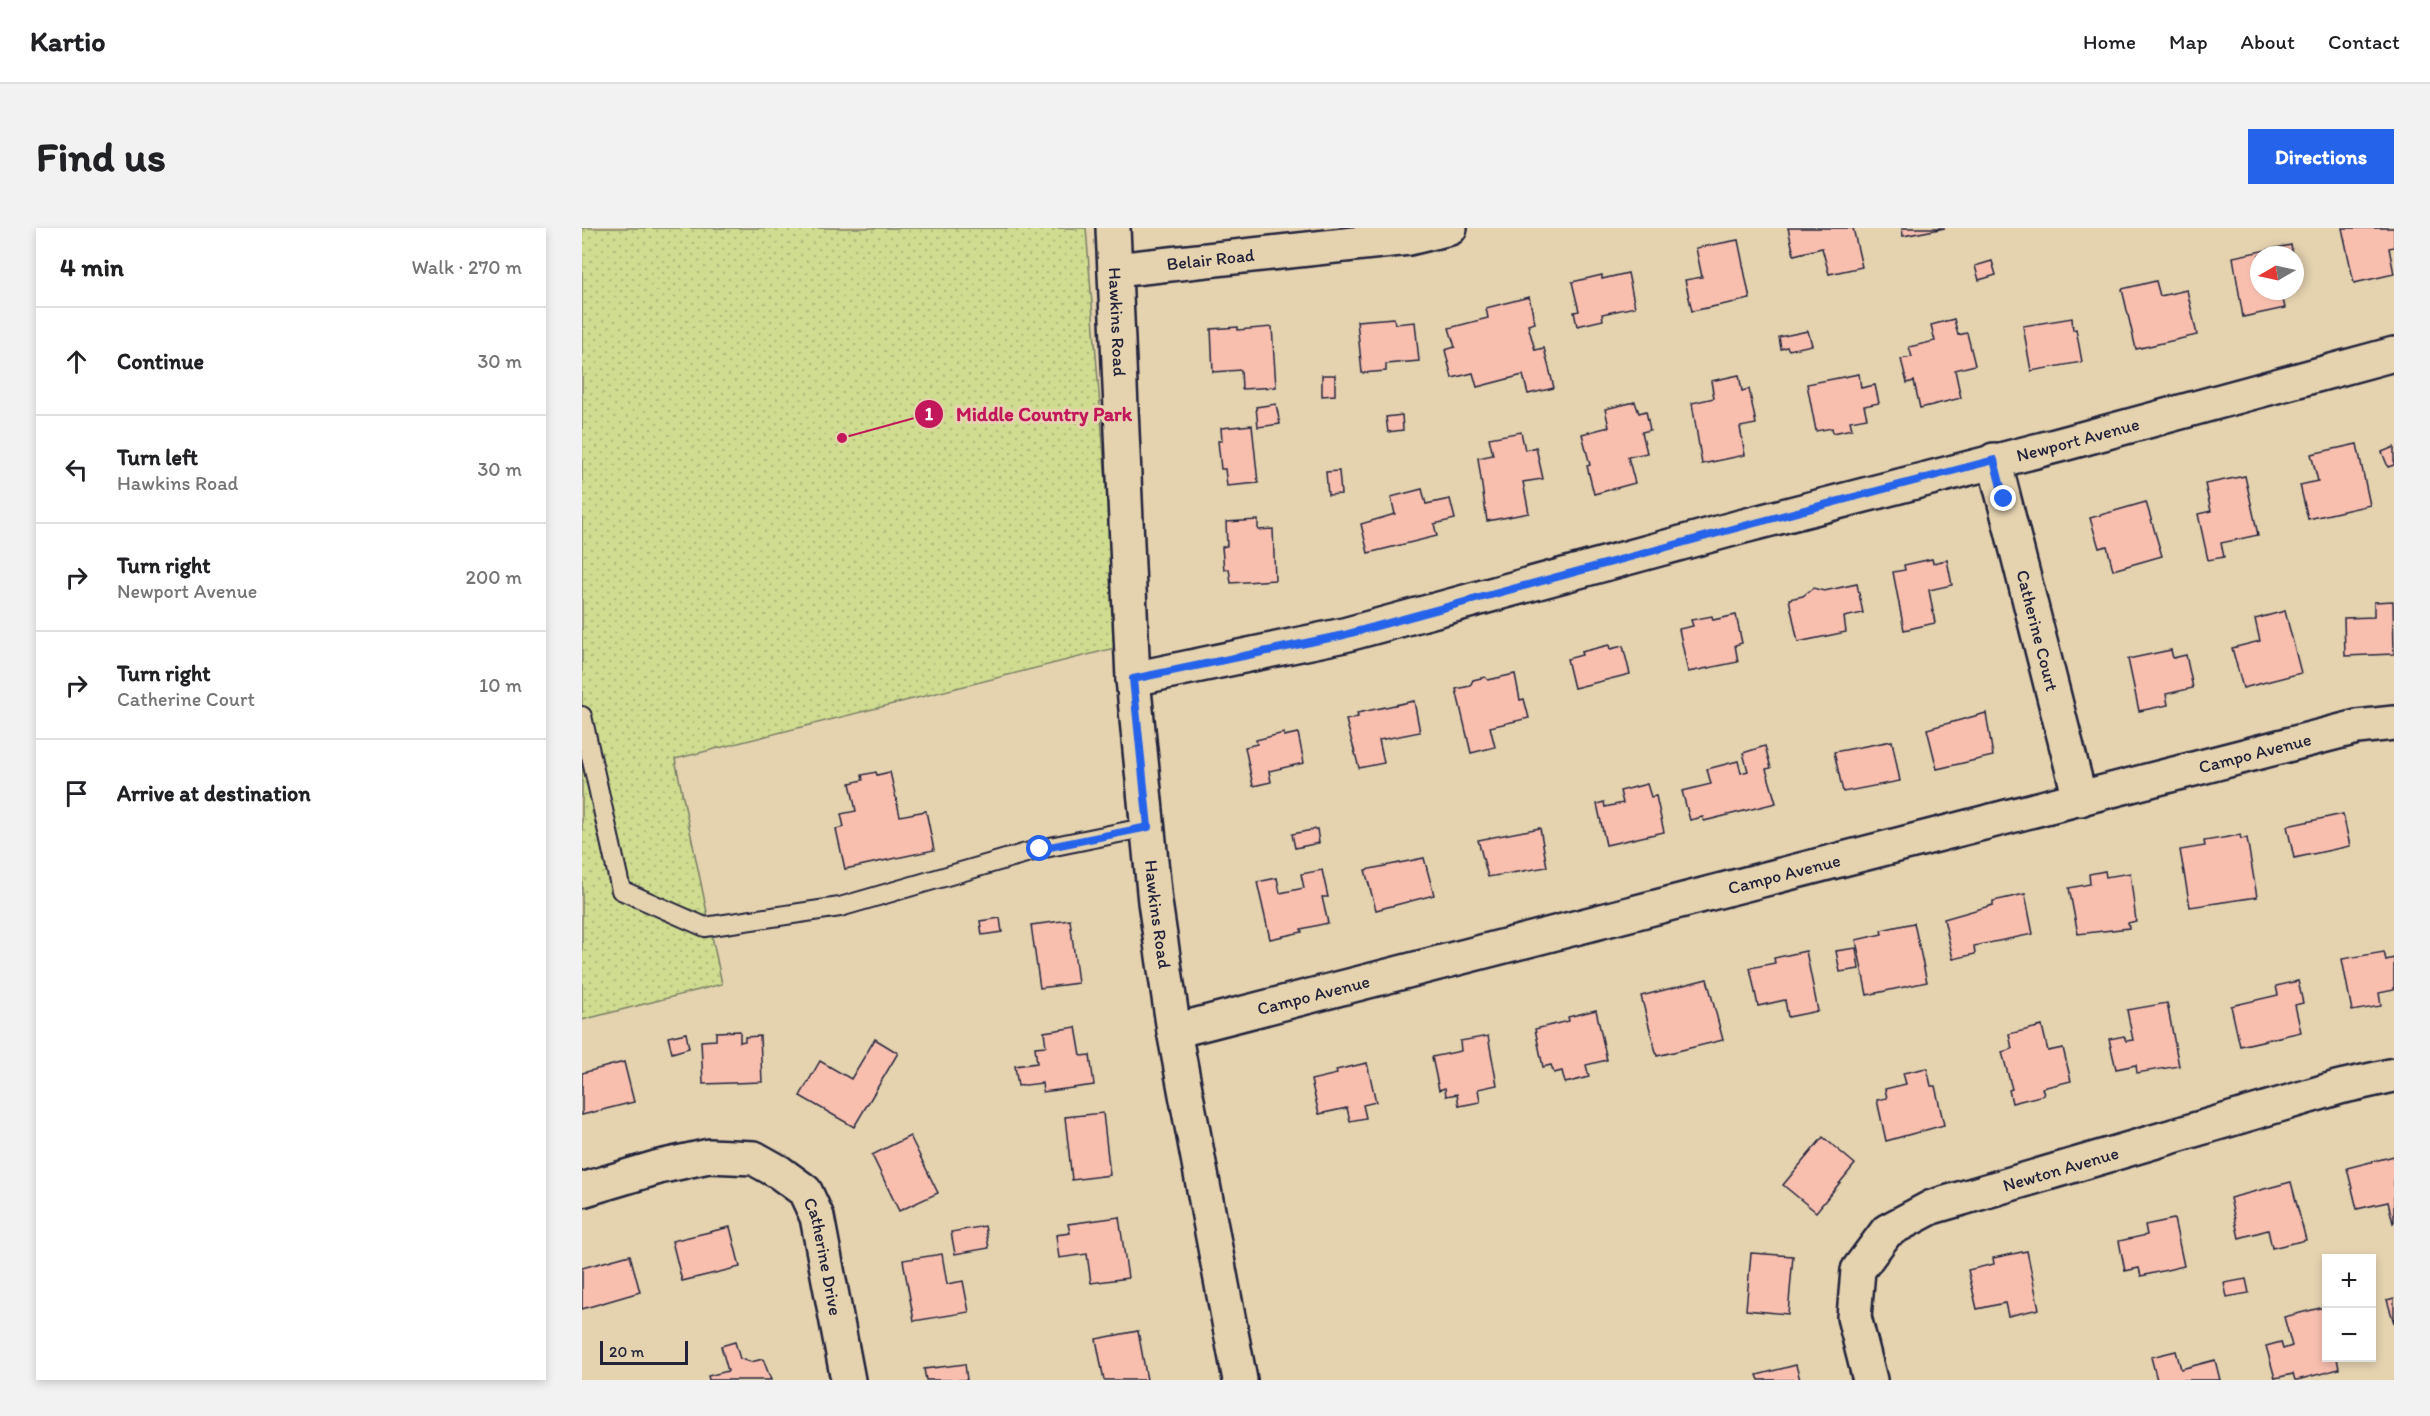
<!DOCTYPE html>
<meta charset="utf-8">
<style>
:root{--surface:#fff;--page:#f2f2f2;--text:#202124;--muted:#757577;--line:#e0e0e0;--accent:#2563eb}
body{margin:0;font-family:Itim,sans-serif;background:var(--page);color:var(--text)}
.controls{position:absolute;right:18px;bottom:18px;display:grid;overflow:hidden;border-radius:0px;box-shadow:0 3px 9px #0003}
.controls button{width:54px;height:54px;display:grid;place-items:center;padding:0;border:0;border-bottom:2px solid var(--line);background:var(--surface);color:var(--text);font:30px sans-serif}
.compass{position:absolute;left:1668px;top:18px;width:54px;height:54px;border-radius:50%;background:var(--surface);box-shadow:0 3px 9px #0003;rotate:261deg}
.scale{position:absolute;left:18px;bottom:15px;width:88px;box-sizing:border-box;padding-left:6px;border:3px solid #22223b;border-top:0;font-size:16px;line-height:21px;white-space:nowrap;color:#22223b;-webkit-text-stroke:4px #e5d3b0;paint-order:stroke}
.stop{position:absolute;width:18px;height:18px;margin:-14px;border:4px solid #2563eb;border-radius:50%;background:#fff}
.stop.end{background:#2563eb;border-color:#fff;box-shadow:0 2px 6px #0008}
.list{margin:0;padding:0;list-style:none}
h2{display:flex;justify-content:space-between;align-items:center;height:78px;margin:0;padding:0 24px;font-size:26px}
h2 small{font-size:20px;font-weight:400;color:var(--muted)}
.list li{display:grid;grid-template-columns:39px 1fr auto;gap:18px;align-items:center;box-sizing:border-box;height:108px;padding:0 24px;border-top:2px solid var(--line)}
.list b{display:block;font-size:22px;white-space:nowrap}
.list p{margin:0;font-size:20px;white-space:nowrap;color:var(--muted)}
.list em{font-size:20px;font-style:normal;color:var(--muted)}
.icon{flex:none;width:33px;height:33px;fill:none;stroke:currentColor;stroke-width:2;stroke-linecap:round;stroke-linejoin:round}
.map{position:relative;flex:none;width:1812px;height:1152px;overflow:hidden;border-radius:0px}
header{display:flex;align-items:center;gap:36px;box-sizing:border-box;height:84px;padding:0 30px;background:var(--surface);border-bottom:2px solid var(--line)}
header strong{font-size:28px}
nav{display:flex;gap:33px;margin-inline-start:auto;font-size:21px}
.intro{display:flex;align-items:center;justify-content:space-between;box-sizing:border-box;height:144px;padding:0 36px}
h1{margin:0;font-size:42px}
.button{padding:15px 27px;border-radius:0px;background:var(--accent);color:#fff;font-size:21px;font-weight:700}
main{display:flex;gap:36px;padding:0 36px}
aside{flex:1;background:var(--surface);border-radius:0px;box-shadow:0 3px 9px #0003}
.map>svg:first-child{display:block}
.park{fill:url(#park-dots);stroke:#797f66;stroke-width:1.5}
.building{fill:#f8bfaf;stroke:#22223b;stroke-width:1.5}
.lines{fill:none;stroke-linecap:round;stroke-linejoin:round}
.lane-casing{stroke:#22223b;stroke-width:22}
.street-casing{stroke:#22223b;stroke-width:38}
.secondary-casing{stroke:#22223b;stroke-width:38}
.lane{stroke:#e5d3b0;stroke-width:18}
.street{stroke:#e5d3b0;stroke-width:33}
.secondary{stroke:#e5d3b0;stroke-width:33}
.route{stroke:#2563eb;stroke-width:8}
.labels{text-anchor:middle;stroke-width:6;stroke-linejoin:round;paint-order:stroke}
.street-label{font-size:18px;fill:#22223b;stroke:#e5d3b0}
.leader{fill:none;stroke:#c2185b;stroke-width:2}
.callout-dot{fill:#c2185b;stroke:#e5d3b0;stroke-width:2}
.mark-label{font-size:18px;text-anchor:middle;font-weight:bold;fill:#fff}
.callout-label{font-size:20px;text-anchor:middle;font-weight:bold;fill:#c2185b;stroke:#e5d3b0;stroke-width:6;stroke-linejoin:round;paint-order:stroke}
</style>
<header>
<strong>Kartio</strong>
<nav><a>Home</a><a>Map</a><a>About</a><a>Contact</a></nav>
</header>
<div class="intro"><h1>Find us</h1><a class="button">Directions</a></div>
<main>
<aside>
<h2>4 min<small>Walk · 270 m</small></h2>
<ul class="list">
<li><svg class="icon" aria-label="ahead" viewBox="0 0 24 24"><path d="M12 20V5M6 11l6-6 6 6"/></svg><div><b>Continue</b></div><em>30 m</em></li>
<li><svg class="icon" aria-label="left" viewBox="0 0 24 24"><path d="M17 20v-9H6M10 6l-5 5 5 5"/></svg><div><b>Turn left</b><p>Hawkins Road</p></div><em>30 m</em></li>
<li><svg class="icon" aria-label="right" viewBox="0 0 24 24"><path d="M7 20v-9h11M14 6l5 5-5 5"/></svg><div><b>Turn right</b><p>Newport Avenue</p></div><em>200 m</em></li>
<li><svg class="icon" aria-label="right" viewBox="0 0 24 24"><path d="M7 20v-9h11M14 6l5 5-5 5"/></svg><div><b>Turn right</b><p>Catherine Court</p></div><em>10 m</em></li>
<li><svg class="icon" aria-label="arrive" viewBox="0 0 24 24"><path d="M6 21V4h12l-3 4 3 4H6"/></svg><div><b>Arrive at destination</b></div></li>
</ul>
</aside>
<div class="map">
<svg width="1812" height="1152" viewBox="0 0 1812 1152">
<defs>
<pattern id="park-dots" width="8" height="8" patternUnits="userSpaceOnUse" patternTransform="scale(1.5)"><rect width="8" height="8" fill="#d0dc90"/><path d="M2 2h.1M6 6h.1" fill="none" stroke="#b2bc7d" stroke-width="1.8" stroke-linecap="round"/></pattern>
</defs>
<rect width="100%" height="100%" fill="#e5d3b0"/>
<filter id="ink" filterUnits="userSpaceOnUse"><feTurbulence type="fractalNoise" baseFrequency=".0167" numOctaves="2"/><feDisplacementMap in="SourceGraphic" scale="12" xChannelSelector="R" yChannelSelector="G"/><feConvolveMatrix kernelMatrix="1 2 1 2 8 2 1 2 1" color-interpolation-filters="sRGB"/></filter>
<g filter="url(#ink)">
<!-- park -->
<path class="park" d="M 0,0 L 504,0 L 537,419 L 93,531 L 140,756 L 0,792 Z"/>
<!-- building -->
<g class="building">
<path d="M 1206,0 L 1271,0 L 1280,39 L 1247,46 L 1240,20 L 1212,27 Z"/>
<path d="M 1320,0 L 1363,0 L 1321,8 Z"/>
<path d="M 1760,0 L 1812,0 L 1812,19 L 1807,20 L 1812,46 L 1772,55 Z"/>
<path d="M 1156,12 L 1168,71 L 1110,83 L 1103,52 L 1120,49 L 1114,20 Z"/>
<path d="M 1709,17 L 1711,27 L 1677,27 L 1677,63 L 1699,63 L 1703,80 L 1661,89 L 1651,29 Z"/>
<path d="M 1410,33 L 1414,47 L 1397,52 L 1393,38 Z"/>
<path d="M 1046,45 L 1053,79 L 1020,86 L 1021,92 L 995,98 L 992,84 L 997,83 L 990,54 L 1020,47 L 1020,51 Z"/>
<path d="M 1574,53 L 1578,68 L 1605,62 L 1615,107 L 1554,121 L 1540,61 Z"/>
<path d="M 947,69 L 953,95 L 946,97 L 953,122 L 962,120 L 972,160 L 946,166 L 941,147 L 895,159 L 891,145 L 870,150 L 863,122 L 873,119 L 867,100 L 906,90 L 904,80 Z"/>
<path d="M 812,90 L 813,96 L 833,94 L 837,133 L 804,136 L 804,143 L 780,145 L 775,93 Z"/>
<path d="M 1490,90 L 1491,102 L 1494,101 L 1500,134 L 1449,143 L 1441,98 Z"/>
<path d="M 1372,91 L 1376,107 L 1385,105 L 1393,137 L 1373,142 L 1379,170 L 1338,180 L 1332,153 L 1325,155 L 1319,131 L 1330,129 L 1327,119 L 1353,113 L 1349,97 Z"/>
<path d="M 656,99 L 656,102 L 690,99 L 694,159 L 660,161 L 659,142 L 631,144 L 629,101 Z"/>
<path d="M 1226,103 L 1230,117 L 1207,122 L 1205,119 L 1199,121 L 1197,109 Z"/>
<path d="M 1277,146 L 1279,160 L 1293,157 L 1297,175 L 1282,178 L 1285,190 L 1268,193 L 1270,201 L 1251,205 L 1250,200 L 1234,203 L 1225,156 Z"/>
<path d="M 740,147 L 753,147 L 753,167 L 740,168 Z"/>
<path d="M 1157,147 L 1160,163 L 1167,161 L 1174,196 L 1158,199 L 1163,227 L 1120,236 L 1110,175 L 1132,170 L 1129,153 Z"/>
<path d="M 1053,174 L 1057,185 L 1064,183 L 1068,202 L 1060,204 L 1065,225 L 1046,229 L 1053,255 L 1012,266 L 1005,238 L 1008,237 L 1000,206 L 1027,199 L 1023,181 Z"/>
<path d="M 694,176 L 698,196 L 676,199 L 674,179 Z"/>
<path d="M 820,187 L 821,202 L 806,204 L 804,189 Z"/>
<path d="M 670,197 L 676,255 L 645,258 L 643,241 L 639,241 L 636,213 L 640,213 L 639,200 Z"/>
<path d="M 939,204 L 943,222 L 954,219 L 961,251 L 941,254 L 947,285 L 905,293 L 896,230 L 911,227 L 907,210 Z"/>
<path d="M 1775,216 L 1788,277 L 1726,291 L 1718,257 L 1736,253 L 1729,226 Z"/>
<path d="M 1812,219 L 1812,237 L 1806,239 L 1800,224 Z"/>
<path d="M 757,243 L 759,266 L 746,267 L 744,244 Z"/>
<path d="M 1663,248 L 1676,307 L 1639,315 L 1642,329 L 1626,332 L 1616,286 L 1629,283 L 1623,256 Z"/>
<path d="M 840,261 L 844,276 L 868,271 L 873,291 L 852,296 L 855,308 L 786,325 L 779,296 L 813,286 L 809,269 Z"/>
<path d="M 1564,274 L 1580,328 L 1531,342 L 1525,318 L 1517,320 L 1508,290 Z"/>
<path d="M 676,292 L 676,302 L 691,301 L 693,352 L 649,355 L 647,341 L 642,342 L 640,319 L 645,318 L 644,294 Z"/>
<path d="M 1350,331 L 1351,335 L 1365,332 L 1370,357 L 1347,362 L 1353,395 L 1322,402 L 1311,344 L 1323,342 L 1322,337 Z"/>
<path d="M 1275,356 L 1281,385 L 1262,389 L 1264,404 L 1216,414 L 1207,371 L 1221,368 L 1231,360 L 1242,363 Z"/>
<path d="M 1811,373 L 1812,426 L 1763,428 L 1762,390 L 1792,389 L 1792,374 Z"/>
<path d="M 1703,383 L 1719,445 L 1661,460 L 1650,420 L 1678,413 L 1673,391 Z"/>
<path d="M 1154,387 L 1160,415 L 1153,417 L 1156,434 L 1106,444 L 1097,401 L 1111,398 L 1109,392 L 1130,388 L 1131,392 Z"/>
<path d="M 1027,417 L 1028,421 L 1041,418 L 1048,446 L 992,460 L 985,431 L 1000,427 L 999,424 Z"/>
<path d="M 1589,422 L 1591,430 L 1604,427 L 1611,460 L 1584,466 L 1586,477 L 1557,483 L 1546,431 Z"/>
<path d="M 933,446 L 938,472 L 942,471 L 947,490 L 908,499 L 913,519 L 889,525 L 874,461 L 888,458 L 891,452 L 903,449 L 906,452 Z"/>
<path d="M 832,473 L 838,504 L 797,512 L 802,535 L 777,540 L 764,492 L 776,489 L 775,485 Z"/>
<path d="M 1404,485 L 1411,528 L 1355,541 L 1345,501 Z"/>
<path d="M 702,505 L 702,508 L 716,505 L 722,535 L 687,543 L 689,554 L 671,558 L 663,519 L 675,516 L 674,512 Z"/>
<path d="M 1310,513 L 1318,553 L 1261,564 L 1252,524 Z"/>
<path d="M 1183,518 L 1189,540 L 1184,541 L 1194,575 L 1122,593 L 1121,589 L 1108,592 L 1100,563 L 1129,556 L 1125,541 L 1156,533 L 1159,545 L 1166,543 L 1161,525 Z"/>
<path d="M 294,544 L 295,547 L 308,544 L 318,588 L 344,583 L 352,622 L 263,641 L 254,601 L 262,599 L 259,586 L 274,583 L 268,555 L 281,552 L 280,547 Z"/>
<path d="M 1065,556 L 1069,569 L 1074,568 L 1082,604 L 1024,617 L 1015,576 L 1022,574 L 1023,579 L 1041,575 L 1038,563 Z"/>
<path d="M 1761,586 L 1768,618 L 1712,630 L 1705,598 Z"/>
<path d="M 958,600 L 965,639 L 906,649 L 896,612 Z"/>
<path d="M 735,601 L 737,615 L 713,620 L 710,606 Z"/>
<path d="M 1658,607 L 1659,611 L 1665,610 L 1675,669 L 1608,679 L 1598,622 L 1623,618 L 1622,613 Z"/>
<path d="M 842,630 L 852,667 L 794,682 L 783,642 Z"/>
<path d="M 740,642 L 746,669 L 740,669 L 746,695 L 719,701 L 720,704 L 688,711 L 675,654 L 695,650 L 698,665 L 722,660 L 719,646 Z"/>
<path d="M 1523,643 L 1524,649 L 1548,645 L 1554,693 L 1546,695 L 1547,700 L 1496,706 L 1487,660 L 1508,656 L 1507,646 Z"/>
<path d="M 1443,666 L 1451,706 L 1392,718 L 1393,726 L 1371,731 L 1362,691 L 1411,677 L 1411,673 Z"/>
<path d="M 418,690 L 420,704 L 400,707 L 398,693 Z"/>
<path d="M 488,692 L 496,755 L 458,760 L 449,697 Z"/>
<path d="M 1332,695 L 1345,754 L 1285,767 L 1274,712 L 1300,706 L 1299,702 Z"/>
<path d="M 1274,720 L 1277,741 L 1258,744 L 1254,723 Z"/>
<path d="M 1224,723 L 1236,783 L 1206,789 L 1203,772 L 1176,778 L 1168,740 L 1193,735 L 1192,730 Z"/>
<path d="M 1802,724 L 1804,732 L 1812,730 L 1812,762 L 1797,765 L 1799,778 L 1770,783 L 1760,731 Z"/>
<path d="M 1125,751 L 1141,812 L 1075,828 L 1059,768 Z"/>
<path d="M 1716,753 L 1721,775 L 1713,777 L 1719,804 L 1658,818 L 1649,778 L 1696,767 L 1694,758 Z"/>
<path d="M 1585,775 L 1597,838 L 1555,845 L 1554,837 L 1534,841 L 1527,811 L 1542,808 L 1544,813 L 1551,812 L 1545,782 Z"/>
<path d="M 1014,782 L 1025,832 L 1004,837 L 1007,849 L 983,855 L 980,843 L 972,845 L 969,837 L 961,839 L 953,801 L 987,793 L 986,789 Z"/>
<path d="M 1460,798 L 1466,823 L 1481,820 L 1489,853 L 1460,860 L 1462,867 L 1430,875 L 1427,862 L 1430,861 L 1420,824 L 1430,821 L 1427,806 Z"/>
<path d="M 494,799 L 499,828 L 508,827 L 512,857 L 461,864 L 460,855 L 436,858 L 433,838 L 455,835 L 453,819 L 464,818 L 462,804 Z"/>
<path d="M 158,803 L 158,814 L 163,813 L 163,809 L 178,808 L 180,854 L 121,856 L 119,813 L 134,812 L 134,804 Z"/>
<path d="M 104,805 L 107,820 L 90,825 L 86,809 Z"/>
<path d="M 906,808 L 915,857 L 896,861 L 898,874 L 877,878 L 875,866 L 864,868 L 863,860 L 857,862 L 850,829 L 879,823 L 878,813 Z"/>
<path d="M 293,811 L 316,825 L 272,899 L 218,868 L 238,833 L 269,851 Z"/>
<path d="M 42,834 L 52,874 L 0,887 L 0,845 Z"/>
<path d="M 785,835 L 794,874 L 781,877 L 784,890 L 768,893 L 765,880 L 737,886 L 729,852 L 755,846 L 754,842 Z"/>
<path d="M 1345,840 L 1349,858 L 1353,858 L 1362,897 L 1304,913 L 1295,872 L 1305,870 L 1303,861 L 1324,856 L 1321,845 Z"/>
<path d="M 521,885 L 528,947 L 490,952 L 483,889 Z"/>
<path d="M 328,908 L 356,965 L 317,983 L 290,927 Z"/>
<path d="M 1241,909 L 1273,936 L 1234,984 L 1201,957 Z"/>
<path d="M 1812,928 L 1812,994 L 1811,995 L 1806,974 L 1775,981 L 1765,940 Z"/>
<path d="M 1709,954 L 1724,1012 L 1690,1020 L 1686,1002 L 1657,1010 L 1648,970 Z"/>
<path d="M 537,989 L 546,1050 L 509,1055 L 505,1026 L 477,1030 L 474,1007 L 488,1005 L 486,996 Z"/>
<path d="M 1592,991 L 1602,1038 L 1559,1048 L 1557,1040 L 1543,1043 L 1537,1013 L 1565,1007 L 1563,997 Z"/>
<path d="M 403,998 L 407,1020 L 373,1026 L 369,1004 Z"/>
<path d="M 148,999 L 158,1039 L 100,1053 L 90,1013 Z"/>
<path d="M 1445,1023 L 1457,1081 L 1426,1088 L 1423,1075 L 1395,1081 L 1386,1042 L 1412,1036 L 1411,1030 Z"/>
<path d="M 1169,1025 L 1211,1028 L 1206,1086 L 1164,1082 Z"/>
<path d="M 360,1026 L 365,1056 L 381,1053 L 387,1084 L 332,1093 L 321,1032 Z"/>
<path d="M 48,1027 L 58,1064 L 0,1081 L 0,1040 Z"/>
<path d="M 1664,1051 L 1667,1065 L 1645,1069 L 1642,1055 Z"/>
<path d="M 1812,1070 L 1812,1095 L 1805,1072 Z"/>
<path d="M 1742,1079 L 1744,1090 L 1744,1130 L 1755,1130 L 1757,1141 L 1715,1152 L 1713,1152 L 1711,1146 L 1693,1150 L 1684,1118 L 1699,1114 L 1701,1121 L 1710,1118 L 1702,1089 Z"/>
<path d="M 556,1103 L 565,1152 L 522,1152 L 514,1111 Z"/>
<path d="M 153,1114 L 158,1131 L 169,1134 L 181,1131 L 189,1152 L 127,1152 L 126,1148 L 146,1143 L 139,1118 Z"/>
<path d="M 1594,1123 L 1599,1141 L 1633,1132 L 1638,1152 L 1575,1152 L 1569,1129 Z"/>
<path d="M 383,1136 L 385,1152 L 344,1152 L 342,1141 Z"/>
<path d="M 1214,1137 L 1218,1152 L 1177,1152 L 1175,1147 Z"/>
</g>
<g class="lines">
<!-- lane casing -->
<g class="lane-casing">
<path id="lane" d="M 0,488 L 39,662 L 123,699 L 258,679 L 458,621 L 566,599"/>
</g>
<!-- street casing -->
<g class="street-casing">
<g id="street">
<path id="s1" d="M 533,42 L 827,10 L 868,0"/>
<path id="s2" d="M 1412,232 L 1498,571"/>
<path id="s3" d="M 551,451 L 762,407 L 1158,299 L 1481,216 L 1812,126"/>
<path id="s4" d="M 592,803 L 1775,499 L 1812,495"/>
<path id="s5" d="M 0,962 L 77,939 L 127,928 L 172,930 L 197,944 L 223,963 L 235,989 L 266,1152"/>
<path id="s6" d="M 1288,1152 L 1272,1089 L 1276,1042 L 1305,1003 L 1350,979 L 1758,859 L 1812,847"/>
</g>
</g>
<!-- secondary casing -->
<g class="secondary-casing">
<g id="secondary">
<path id="s7" d="M 531,0 L 551,451 L 573,674 L 592,803 L 658,1152"/>
</g>
</g>
<!-- lane -->
<use href="#lane" class="lane"/>
<!-- street -->
<use href="#street" class="street"/>
<!-- secondary -->
<use href="#secondary" class="secondary"/>
</g>
</g>
<g class="lines" filter="url(#ink)">
<!-- route -->
<path class="route" d="M 458,621 L 566,599 L 551,451 L 762,407 L 1158,299 L 1412,232 L 1422,271"/>
</g>
<g class="labels">
<!-- street labels -->
<g class="street-label">
<text dy="6" stroke="none"><textPath href="#s1" startOffset="96">Belair Road</textPath></text>
<text dy="6" stroke="none"><textPath href="#s7" startOffset="94">Hawkins Road</textPath></text>
<text dy="6" stroke="none"><textPath href="#s3" startOffset="975">Newport Avenue</textPath></text>
<text dy="6" stroke="none"><textPath href="#s2" startOffset="176">Catherine Court</textPath></text>
<text dy="6" stroke="none"><textPath href="#s4" startOffset="1116">Campo Avenue</textPath></text>
<text dy="6" stroke="none"><textPath href="#s4" startOffset="630">Campo Avenue</textPath></text>
<text dy="6" stroke="none"><textPath href="#s7" startOffset="688">Hawkins Road</textPath></text>
<text dy="6" stroke="none"><textPath href="#s4" startOffset="144">Campo Avenue</textPath></text>
<text dy="6" stroke="none"><textPath href="#s6" startOffset="346">Newton Avenue</textPath></text>
<text dy="6" stroke="none"><textPath href="#s5" startOffset="306">Catherine Drive</textPath></text>
</g>
</g>
<!-- callouts -->
<path class="leader" d="M260 210L347 186"/>
<g class="callout-dot">
<circle cx="260" cy="210" r="6"/>
<circle cx="347" cy="186" r="15"/>
</g>
<g class="mark-label">
<text x="347" y="192">1</text>
</g>
<g class="callout-label">
<text x="462" y="193">Middle Country Park</text>
</g>
</svg>
<div class="controls">
<button>+</button>
<button>−</button>
</div>
<svg class="compass" viewBox="-18 -18 36 36"><path d="M0-13l5 13h-10z" fill="#e53935"/><path d="M0 13l5-13h-10z" fill="#757577"/></svg>
<div class="scale">20 m</div>
<div class="stop" style="left:458px;top:621px"></div>
<div class="stop end" style="left:1422px;top:271px"></div>
</div>
</main>
